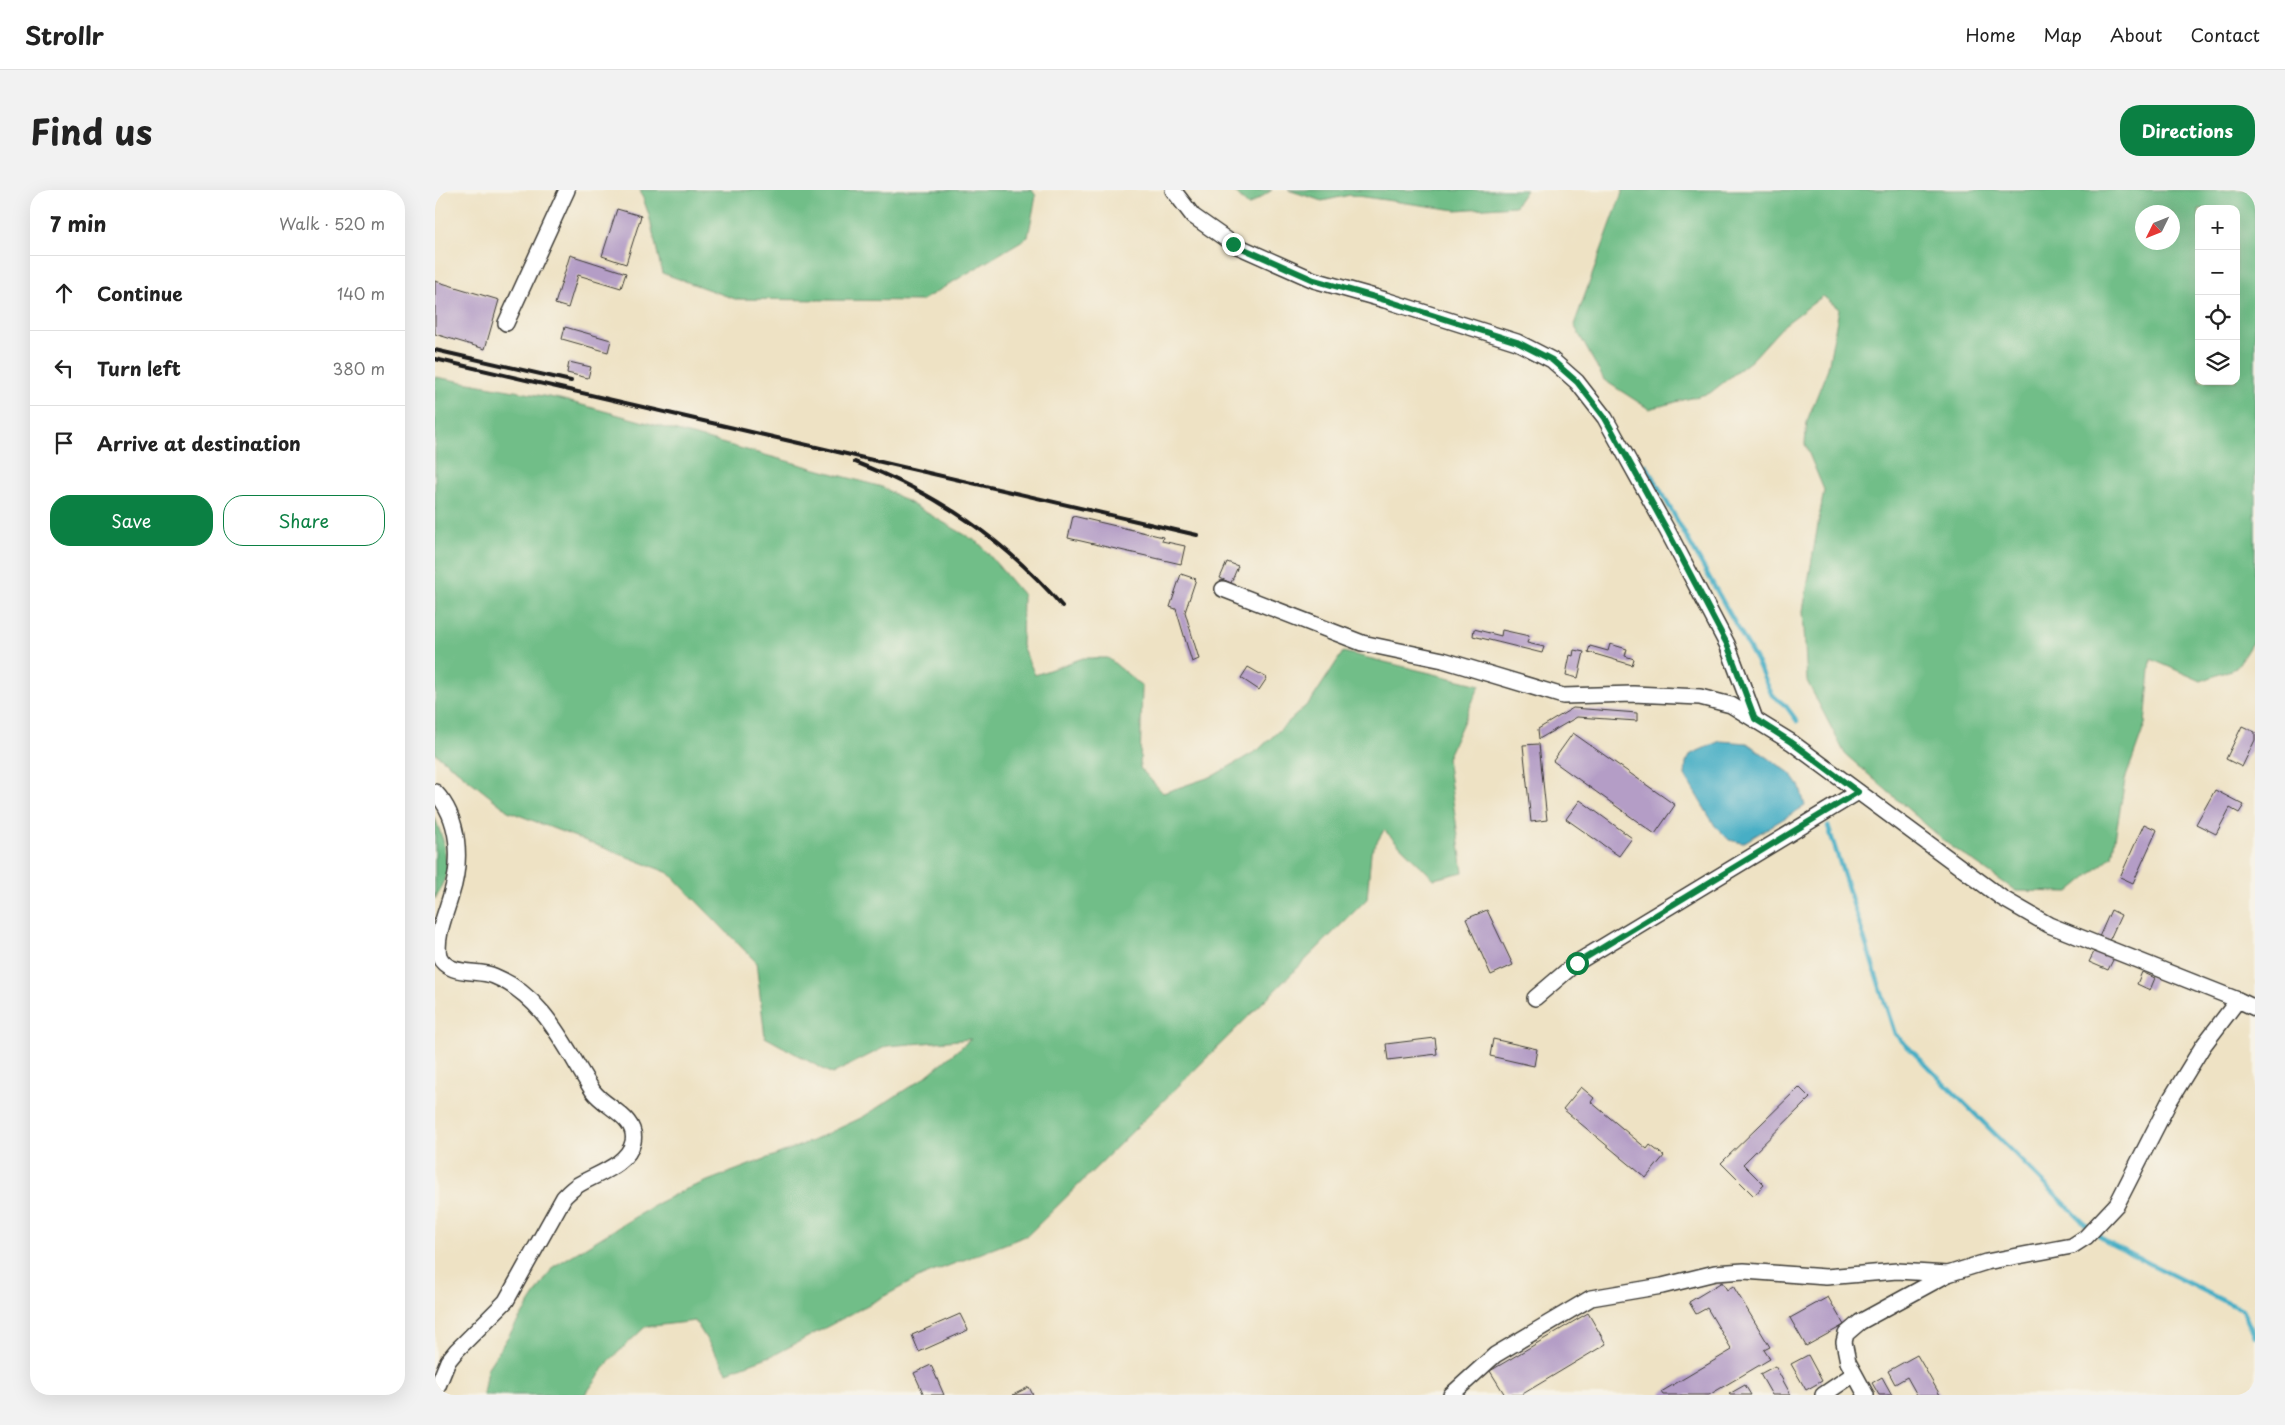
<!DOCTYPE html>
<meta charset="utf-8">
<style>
:root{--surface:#fff;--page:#f2f2f2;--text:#222;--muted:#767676;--line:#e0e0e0;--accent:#0b8043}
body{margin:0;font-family:"Playpen Sans",sans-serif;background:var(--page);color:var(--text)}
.controls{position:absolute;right:15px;top:15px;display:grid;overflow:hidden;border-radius:10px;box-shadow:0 5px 20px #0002}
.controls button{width:45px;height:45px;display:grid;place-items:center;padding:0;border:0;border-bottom:1px solid var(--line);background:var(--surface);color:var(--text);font:25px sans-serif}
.compass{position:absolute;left:1700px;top:15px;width:45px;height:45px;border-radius:50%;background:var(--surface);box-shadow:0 5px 20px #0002;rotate:227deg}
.stop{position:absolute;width:15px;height:15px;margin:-11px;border:4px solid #0b8043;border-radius:50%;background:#fff}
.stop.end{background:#0b8043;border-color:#fff;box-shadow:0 1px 5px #0008}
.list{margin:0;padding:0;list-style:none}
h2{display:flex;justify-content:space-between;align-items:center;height:65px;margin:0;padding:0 20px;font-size:21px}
h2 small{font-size:16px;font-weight:400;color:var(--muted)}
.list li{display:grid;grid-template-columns:32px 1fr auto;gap:15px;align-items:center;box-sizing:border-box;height:75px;padding:0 20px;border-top:1px solid var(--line)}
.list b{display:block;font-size:19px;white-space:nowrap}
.list em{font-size:16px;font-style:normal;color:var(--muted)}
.actions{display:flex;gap:10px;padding:15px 20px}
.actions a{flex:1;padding:11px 0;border:1px solid var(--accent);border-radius:20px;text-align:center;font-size:18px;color:var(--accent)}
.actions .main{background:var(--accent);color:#fff}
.icon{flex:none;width:28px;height:28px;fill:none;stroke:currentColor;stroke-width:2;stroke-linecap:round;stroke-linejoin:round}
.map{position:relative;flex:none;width:1820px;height:1205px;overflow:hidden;border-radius:20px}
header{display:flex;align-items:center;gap:30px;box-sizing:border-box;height:70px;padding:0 25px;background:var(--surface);border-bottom:1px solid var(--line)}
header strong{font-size:24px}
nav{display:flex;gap:28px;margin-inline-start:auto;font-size:18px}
.intro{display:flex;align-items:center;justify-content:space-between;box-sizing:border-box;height:120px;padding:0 30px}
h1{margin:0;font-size:35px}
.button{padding:12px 22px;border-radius:20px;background:var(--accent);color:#fff;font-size:18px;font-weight:700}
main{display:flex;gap:30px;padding:0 30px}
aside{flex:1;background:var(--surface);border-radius:20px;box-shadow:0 5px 20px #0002}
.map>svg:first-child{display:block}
.forest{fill:#71be88;stroke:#466d52;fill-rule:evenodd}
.water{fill:#46aec5;stroke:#316570}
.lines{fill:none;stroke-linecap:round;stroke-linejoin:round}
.stream{stroke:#46aec5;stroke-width:4.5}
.building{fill:#b49dc6}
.minor-casing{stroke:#3c3a35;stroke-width:18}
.minor{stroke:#fff;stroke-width:15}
.rail{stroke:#1c1c1c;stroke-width:4}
.route{stroke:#0b8043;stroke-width:6}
</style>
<header>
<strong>Strollr</strong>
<nav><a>Home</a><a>Map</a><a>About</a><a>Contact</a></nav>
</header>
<div class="intro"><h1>Find us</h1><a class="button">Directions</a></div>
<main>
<aside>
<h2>7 min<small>Walk · 520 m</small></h2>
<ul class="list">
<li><svg class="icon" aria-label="ahead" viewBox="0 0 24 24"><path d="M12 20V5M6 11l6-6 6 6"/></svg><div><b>Continue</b></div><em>140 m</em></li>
<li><svg class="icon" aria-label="left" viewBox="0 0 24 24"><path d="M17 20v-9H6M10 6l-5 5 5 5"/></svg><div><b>Turn left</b></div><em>380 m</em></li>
<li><svg class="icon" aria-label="arrive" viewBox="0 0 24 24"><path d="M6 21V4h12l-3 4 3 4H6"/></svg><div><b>Arrive at destination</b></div></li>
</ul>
<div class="actions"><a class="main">Save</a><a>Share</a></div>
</aside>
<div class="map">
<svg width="1820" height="1205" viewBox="0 0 1820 1205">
<rect width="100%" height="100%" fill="#f7f3e8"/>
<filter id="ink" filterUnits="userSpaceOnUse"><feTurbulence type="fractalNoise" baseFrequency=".02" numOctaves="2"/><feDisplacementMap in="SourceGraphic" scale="10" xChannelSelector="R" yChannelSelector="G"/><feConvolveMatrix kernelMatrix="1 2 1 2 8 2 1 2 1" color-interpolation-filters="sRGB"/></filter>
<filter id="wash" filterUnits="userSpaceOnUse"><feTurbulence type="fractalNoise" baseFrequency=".0096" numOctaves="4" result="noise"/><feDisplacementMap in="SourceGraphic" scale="20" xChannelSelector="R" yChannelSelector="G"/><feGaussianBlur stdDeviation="1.12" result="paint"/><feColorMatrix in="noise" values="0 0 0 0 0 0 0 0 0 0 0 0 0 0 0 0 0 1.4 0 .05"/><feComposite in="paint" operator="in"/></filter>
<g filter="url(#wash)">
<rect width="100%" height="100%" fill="#eee2c4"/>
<!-- forest -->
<g class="forest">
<path d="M 205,0 L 597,0 L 601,6 L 593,47 L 486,111 L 300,109 L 227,83 L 214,25 Z"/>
<path d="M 798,0 L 837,0 L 813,16 Z"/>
<path d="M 853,0 L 1091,0 L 1080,16 L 1021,20 L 915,5 L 887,11 Z"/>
<path d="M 1188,0 L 1820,0 L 1820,448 L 1801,478 L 1766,491 L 1716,469 L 1710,534 L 1690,590 L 1677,666 L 1634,702 L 1581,701 L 1513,654 L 1410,564 L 1372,491 L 1368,421 L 1389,300 L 1370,254 L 1372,231 L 1393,178 L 1404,119 L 1388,106 L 1349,135 L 1317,170 L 1275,203 L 1214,219 L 1169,190 L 1139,135 ZM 1764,19 L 1801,19 L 1801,191 L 1764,191 ZM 1738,22 L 1738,52 L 1708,52 L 1708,22 Z"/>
<path d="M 0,187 L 125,209 L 447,297 L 544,353 L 588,405 L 587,456 L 600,485 L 648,468 L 673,468 L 707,496 L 705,578 L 728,603 L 778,586 L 823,560 L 876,511 L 908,462 L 1045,495 L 1012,568 L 1028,682 L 999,689 L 949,640 L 936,662 L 932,709 L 593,1045 L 487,1086 L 341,1164 L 292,1182 L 260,1131 L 210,1137 L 175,1170 L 150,1205 L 48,1205 L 52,1179 L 118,1077 L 223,1013 L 249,1000 L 377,951 L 428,927 L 490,887 L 536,849 L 452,856 L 397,884 L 330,847 L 321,772 L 234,683 L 73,621 L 0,563 Z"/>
<path d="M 0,628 L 8,650 L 13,682 L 0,709 Z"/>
</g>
<!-- water -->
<path class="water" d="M 1285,551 L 1312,553 L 1355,583 L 1365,597 L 1370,616 L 1308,653 L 1294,650 L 1280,636 L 1250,586 L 1251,573 L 1256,564 Z"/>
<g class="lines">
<!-- stream -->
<g class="stream">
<path d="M 1211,275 L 1322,472 L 1337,505 L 1351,516 L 1362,531"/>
<path d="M 1393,636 L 1460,844 L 1648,1032 L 1672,1052 L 1807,1120 L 1820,1146"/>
</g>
</g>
<g id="blocks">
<!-- building -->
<g class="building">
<path d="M 182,19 L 206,26 L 191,74 L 167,66 Z"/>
<path d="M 135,65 L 191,83 L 186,98 L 143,85 L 133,118 L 120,114 Z"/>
<path d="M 0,91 L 64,110 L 50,159 L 0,144 Z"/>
<path d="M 130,137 L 176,150 L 173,162 L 127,149 Z"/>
<path d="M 134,172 L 156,177 L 153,188 L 132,183 Z"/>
<path d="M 638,326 L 728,347 L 727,351 L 750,356 L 746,374 L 633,348 Z"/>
<path d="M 792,372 L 803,376 L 796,393 L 785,388 Z"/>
<path d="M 746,384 L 761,389 L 750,422 L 764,469 L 757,472 L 741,419 L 735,417 Z"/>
<path d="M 1039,439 L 1066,446 L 1067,440 L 1094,446 L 1092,453 L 1109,457 L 1107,463 L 1038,446 Z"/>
<path d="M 1175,454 L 1192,459 L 1190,466 L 1199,469 L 1197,475 L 1153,462 L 1155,456 L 1173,461 Z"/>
<path d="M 1139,460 L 1149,462 L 1143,488 L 1131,485 L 1135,465 L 1138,466 Z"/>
<path d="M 813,477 L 832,488 L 824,500 L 806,488 Z"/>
<path d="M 1138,518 L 1202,523 L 1202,531 L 1142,527 L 1104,549 L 1103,539 Z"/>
<path d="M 1807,536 L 1820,542 L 1820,550 L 1807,577 L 1791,569 Z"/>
<path d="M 1138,543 L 1240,615 L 1220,644 L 1118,571 Z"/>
<path d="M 1104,554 L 1112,630 L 1096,632 L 1088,555 Z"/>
<path d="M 1780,600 L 1809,615 L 1804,623 L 1795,618 L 1781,644 L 1761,634 Z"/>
<path d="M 1145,610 L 1197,648 L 1184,666 L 1131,629 Z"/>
<path d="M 1709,634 L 1722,640 L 1698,693 L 1685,687 Z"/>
<path d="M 1052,720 L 1078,775 L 1056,785 L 1031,729 Z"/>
<path d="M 1676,720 L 1686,725 L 1674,751 L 1664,747 Z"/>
<path d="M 1661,758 L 1680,766 L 1673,780 L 1654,772 Z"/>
<path d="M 1707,782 L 1720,788 L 1715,800 L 1702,794 Z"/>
<path d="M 1000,848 L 1002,864 L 953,870 L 951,854 Z"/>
<path d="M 1058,849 L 1102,859 L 1099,876 L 1055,866 Z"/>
<path d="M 1146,897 L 1159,908 L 1156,912 L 1212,959 L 1215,955 L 1229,966 L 1211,988 L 1128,919 Z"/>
<path d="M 1364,897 L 1375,908 L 1308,974 L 1329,995 L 1319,1006 L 1286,973 Z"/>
<path d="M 1287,1092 L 1292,1100 L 1298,1096 L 1335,1157 L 1329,1160 L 1335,1169 L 1274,1205 L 1228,1205 L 1226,1202 L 1297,1160 L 1272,1118 L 1261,1124 L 1254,1112 Z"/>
<path d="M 1393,1107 L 1409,1135 L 1371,1156 L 1355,1128 Z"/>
<path d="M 1153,1123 L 1171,1154 L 1086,1205 L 1070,1205 L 1055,1181 Z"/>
<path d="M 525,1124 L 533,1140 L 484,1162 L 477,1145 Z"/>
<path d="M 1373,1165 L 1387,1191 L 1371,1200 L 1356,1174 Z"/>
<path d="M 1482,1165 L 1489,1177 L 1505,1205 L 1482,1205 L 1472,1187 L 1460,1194 L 1453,1181 Z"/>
<path d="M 496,1175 L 509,1205 L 489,1205 L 479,1183 Z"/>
<path d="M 1340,1176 L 1356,1205 L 1337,1205 L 1325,1184 Z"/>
<path d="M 1447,1187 L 1457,1205 L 1444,1205 L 1437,1193 Z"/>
<path d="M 1310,1195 L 1316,1205 L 1295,1205 L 1294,1204 Z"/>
<path d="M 594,1197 L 598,1205 L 578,1205 Z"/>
</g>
</g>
</g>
<g filter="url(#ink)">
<use href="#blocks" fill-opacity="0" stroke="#3c3a35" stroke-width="1"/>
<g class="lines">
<!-- minor casing -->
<g class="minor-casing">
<g id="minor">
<path d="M 738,0 L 758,26 L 798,54 L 879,90 L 950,110 L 1082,152 L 1117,170 L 1142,192 L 1170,228 L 1232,340 L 1292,454 L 1320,529"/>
<path d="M 71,133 L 132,0"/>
<path d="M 788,399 L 927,453 L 1008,470 L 1128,506 L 1198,504 L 1265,507 L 1296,515 L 1356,552 L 1567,708 L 1614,735 L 1803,810"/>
<path d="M 0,602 C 25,628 27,671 16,705 C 11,723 0,747 4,766 C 13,787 43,779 59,786 C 110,807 130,858 158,901 C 170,918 203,927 198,952 C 193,975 161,984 143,995 C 138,998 133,1003 129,1007 L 71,1111 L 22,1160 L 13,1171 L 0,1203"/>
<path d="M 1100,808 L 1141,773 L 1423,602"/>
<path d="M 1016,1205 L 1060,1165 L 1156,1108 L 1227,1096 L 1280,1083 L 1309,1081 L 1391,1087 L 1462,1081 L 1513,1084"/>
<path d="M 1388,1205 L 1419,1184"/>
<path d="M 1431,1205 L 1413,1172 L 1409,1152 L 1411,1144 L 1425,1132 L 1513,1084 L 1551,1072 L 1637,1056 L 1651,1047 L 1682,1014 L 1735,910 L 1768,856 L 1803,810 L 1820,818"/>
</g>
</g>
<!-- minor -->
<use href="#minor" class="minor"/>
<!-- rail -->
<g class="rail">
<path d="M 0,160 L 136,191"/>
<path d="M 0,169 L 762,345"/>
<path d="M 420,272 C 503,304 569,349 627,416"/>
</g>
</g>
</g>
<g class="lines" filter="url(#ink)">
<!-- route -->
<path class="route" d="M 798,54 L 879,90 L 950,110 L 1082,152 L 1117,170 L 1142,192 L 1170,228 L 1232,340 L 1292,454 L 1320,529 L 1356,552 L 1423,602 L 1142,773"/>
</g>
</svg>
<div class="controls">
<button>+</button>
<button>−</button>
<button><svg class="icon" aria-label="locate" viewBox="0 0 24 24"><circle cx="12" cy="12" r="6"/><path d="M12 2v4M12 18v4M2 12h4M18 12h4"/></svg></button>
<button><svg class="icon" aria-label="layers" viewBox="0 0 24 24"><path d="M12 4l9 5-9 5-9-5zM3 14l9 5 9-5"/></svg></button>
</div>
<svg class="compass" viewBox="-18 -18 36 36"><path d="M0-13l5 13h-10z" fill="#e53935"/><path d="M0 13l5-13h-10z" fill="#767676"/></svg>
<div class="stop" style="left:1142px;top:773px"></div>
<div class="stop end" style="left:798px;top:54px"></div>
</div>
</main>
